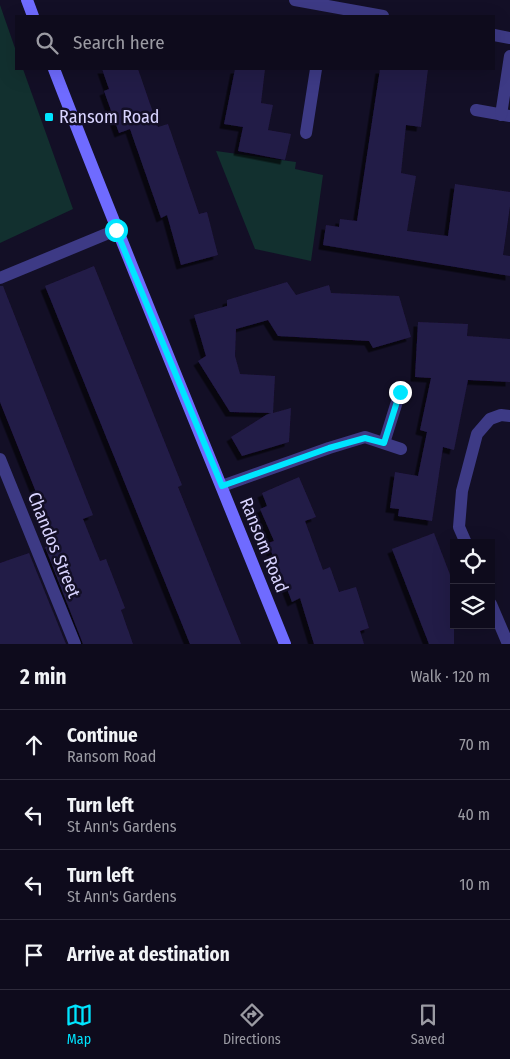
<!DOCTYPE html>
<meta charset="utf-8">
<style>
:root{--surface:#0e0b1c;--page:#171425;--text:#f1f3f6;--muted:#9b9ba3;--line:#2e2b3b;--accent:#00e5ff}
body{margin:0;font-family:"Fira Sans Condensed",sans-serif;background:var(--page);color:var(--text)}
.controls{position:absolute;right:15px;bottom:15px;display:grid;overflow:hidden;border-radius:0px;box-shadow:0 5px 20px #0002}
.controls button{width:45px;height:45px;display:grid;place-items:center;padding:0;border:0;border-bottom:1px solid var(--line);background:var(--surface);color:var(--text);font:25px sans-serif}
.stop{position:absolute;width:15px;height:15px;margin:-11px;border:4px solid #00e5ff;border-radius:50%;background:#fff}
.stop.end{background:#00e5ff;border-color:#fff;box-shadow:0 1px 5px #0008}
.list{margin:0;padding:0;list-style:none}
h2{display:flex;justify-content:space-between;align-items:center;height:65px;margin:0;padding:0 20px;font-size:21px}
h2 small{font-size:16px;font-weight:400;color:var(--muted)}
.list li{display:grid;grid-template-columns:32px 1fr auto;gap:15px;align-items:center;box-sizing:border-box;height:70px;padding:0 20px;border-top:1px solid var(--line)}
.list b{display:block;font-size:19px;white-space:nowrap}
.list p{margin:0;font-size:16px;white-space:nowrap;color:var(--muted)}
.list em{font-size:16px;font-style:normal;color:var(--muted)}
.icon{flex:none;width:28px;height:28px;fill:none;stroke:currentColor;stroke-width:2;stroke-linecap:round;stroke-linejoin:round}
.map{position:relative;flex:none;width:510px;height:644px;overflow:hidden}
.search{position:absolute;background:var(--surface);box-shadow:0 5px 20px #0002;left:15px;right:15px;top:15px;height:55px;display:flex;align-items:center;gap:12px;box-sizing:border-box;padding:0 18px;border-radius:0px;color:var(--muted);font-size:19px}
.sheet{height:345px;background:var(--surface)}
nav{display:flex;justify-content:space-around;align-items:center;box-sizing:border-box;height:70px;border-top:1px solid var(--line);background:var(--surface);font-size:14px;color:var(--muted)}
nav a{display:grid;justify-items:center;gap:2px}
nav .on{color:var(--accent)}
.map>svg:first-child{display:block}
.green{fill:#12302f}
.building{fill:#241b47;filter:url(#shadow)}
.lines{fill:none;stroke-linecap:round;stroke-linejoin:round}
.street{stroke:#3d3a85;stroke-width:12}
.secondary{stroke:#6f6bff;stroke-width:12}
.route{stroke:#00e5ff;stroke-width:6}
.poi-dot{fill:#00e5ff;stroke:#130f26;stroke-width:2}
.labels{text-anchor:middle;stroke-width:5;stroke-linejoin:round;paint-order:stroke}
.poi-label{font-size:18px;fill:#d9d4ff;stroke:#130f26;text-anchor:start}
.street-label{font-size:18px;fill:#d9d4ff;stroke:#130f26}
</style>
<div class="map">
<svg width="510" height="644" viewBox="0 0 510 644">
<defs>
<filter id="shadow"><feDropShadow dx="-4.5" dy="4.5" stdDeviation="0" flood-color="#0009"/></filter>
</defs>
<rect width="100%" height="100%" fill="#130f26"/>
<!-- green -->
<g class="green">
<path d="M 0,5 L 16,51 L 16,69 L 23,69 L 73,209 L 0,243 Z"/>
<path d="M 216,151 L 296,162 L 295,169 L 323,175 L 311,261 L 255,249 Z"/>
</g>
<!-- building -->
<g class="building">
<path d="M 102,69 L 138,69 L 158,127 L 168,124 L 199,214 L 207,212 L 218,255 L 181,265 L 167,215 L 161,218 L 130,129 L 119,133 L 104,91 L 109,89 Z"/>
<path d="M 235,69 L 265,69 L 261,103 L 273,105 L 268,130 L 291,134 L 285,160 L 238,151 L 243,127 L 224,124 Z"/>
<path d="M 380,69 L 428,69 L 421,127 L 406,125 L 401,173 L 416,176 L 407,231 L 448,236 L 455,184 L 510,192 L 510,206 L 503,255 L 510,256 L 510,276 L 323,245 L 326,225 L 339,227 L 340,219 L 357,221 Z"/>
<path d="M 94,266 L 182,485 L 178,487 L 241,644 L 190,644 L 45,286 Z"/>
<path d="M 287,282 L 296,295 L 329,285 L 331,293 L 399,296 L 411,337 L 373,348 L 369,341 L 278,336 L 268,320 L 236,329 L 235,356 L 240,374 L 275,376 L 273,413 L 291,408 L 289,442 L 242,456 L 231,437 L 266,415 L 271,413 L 230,412 L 198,361 L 206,356 L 194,315 L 227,306 L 227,300 Z"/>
<path d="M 0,286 L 3,286 L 93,515 L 83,519 L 100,561 L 106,559 L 125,608 L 121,610 L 133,644 L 83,644 L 45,547 L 56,542 L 0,402 Z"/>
<path d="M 418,322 L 468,324 L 467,336 L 510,339 L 510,382 L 468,380 L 454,450 L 443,447 L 432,521 L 398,516 L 399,509 L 390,508 L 395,472 L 418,476 L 427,432 L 420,430 L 431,378 L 415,377 Z"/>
<path d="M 299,477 L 316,517 L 305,521 L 323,570 L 330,567 L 339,592 L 356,587 L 369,628 L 360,631 L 364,644 L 314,644 L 300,598 L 292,602 L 277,563 L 276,564 L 268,543 L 274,541 L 260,509 L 267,506 L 262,493 Z"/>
<path d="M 434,533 L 454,585 L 454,644 L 429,644 L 392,549 Z"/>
<path d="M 29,553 L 66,644 L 0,644 L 0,563 Z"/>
</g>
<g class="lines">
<!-- street -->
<g class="street">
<path d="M 295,0 L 383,16"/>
<path d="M 494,35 L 510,38"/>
<path d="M 476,110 L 510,116"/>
<path d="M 501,115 L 510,56"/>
<path d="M 306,133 L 316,69"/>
<path d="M 0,278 L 116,230"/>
<path d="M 384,443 L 400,392"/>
<path d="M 0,459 L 75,644"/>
<path d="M 222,486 L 329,448 L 365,437 L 401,449"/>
<path d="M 466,543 L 459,527 L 462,491 L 477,434 L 490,419 L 501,415 L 510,416"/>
<path d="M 491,604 L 508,644"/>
</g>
<!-- secondary -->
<g class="secondary">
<path d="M 27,0 L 33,16"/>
<path d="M 54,69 C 128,261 208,452 285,644"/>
</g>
</g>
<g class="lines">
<!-- route -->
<path class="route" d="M 116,230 L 222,486 L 329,448 L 365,438 L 384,443 L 400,392"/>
</g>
<!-- markers -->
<rect class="poi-dot" x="44" y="112" width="10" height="10" rx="2.5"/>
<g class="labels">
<!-- poi labels -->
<g class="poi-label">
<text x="59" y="123">Ransom Road</text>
</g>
<!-- street labels -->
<g class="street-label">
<text transform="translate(54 545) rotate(68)" y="6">Chandos Street</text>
<text transform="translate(264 545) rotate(68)" y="6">Ransom Road</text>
</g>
</g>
</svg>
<div class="controls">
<button><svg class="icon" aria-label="locate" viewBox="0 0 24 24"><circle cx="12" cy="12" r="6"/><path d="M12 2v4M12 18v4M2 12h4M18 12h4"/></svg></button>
<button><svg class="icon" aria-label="layers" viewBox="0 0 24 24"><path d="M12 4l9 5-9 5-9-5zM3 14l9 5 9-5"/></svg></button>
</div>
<div class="stop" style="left:116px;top:230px"></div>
<div class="stop end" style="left:400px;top:392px"></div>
<div class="search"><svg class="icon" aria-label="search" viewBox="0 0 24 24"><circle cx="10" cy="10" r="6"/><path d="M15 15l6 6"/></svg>Search here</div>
</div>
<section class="sheet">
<h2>2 min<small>Walk · 120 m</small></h2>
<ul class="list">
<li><svg class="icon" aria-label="ahead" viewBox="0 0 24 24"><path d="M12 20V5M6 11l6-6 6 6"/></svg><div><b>Continue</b><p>Ransom Road</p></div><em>70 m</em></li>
<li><svg class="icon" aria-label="left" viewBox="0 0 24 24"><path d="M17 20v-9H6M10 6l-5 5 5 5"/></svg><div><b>Turn left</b><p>St Ann's Gardens</p></div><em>40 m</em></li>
<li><svg class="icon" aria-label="left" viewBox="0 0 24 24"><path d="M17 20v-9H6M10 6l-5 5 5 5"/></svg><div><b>Turn left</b><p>St Ann's Gardens</p></div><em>10 m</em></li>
<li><svg class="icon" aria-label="arrive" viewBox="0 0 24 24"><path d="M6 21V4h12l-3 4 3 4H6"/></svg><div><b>Arrive at destination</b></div></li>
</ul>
</section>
<nav>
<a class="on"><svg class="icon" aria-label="map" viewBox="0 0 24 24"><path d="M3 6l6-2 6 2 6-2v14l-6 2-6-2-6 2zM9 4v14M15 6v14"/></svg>Map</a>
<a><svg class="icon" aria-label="directions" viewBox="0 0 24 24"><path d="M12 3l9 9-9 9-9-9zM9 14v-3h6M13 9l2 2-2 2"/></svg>Directions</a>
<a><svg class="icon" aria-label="saved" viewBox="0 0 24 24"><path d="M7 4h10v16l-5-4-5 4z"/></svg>Saved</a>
</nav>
